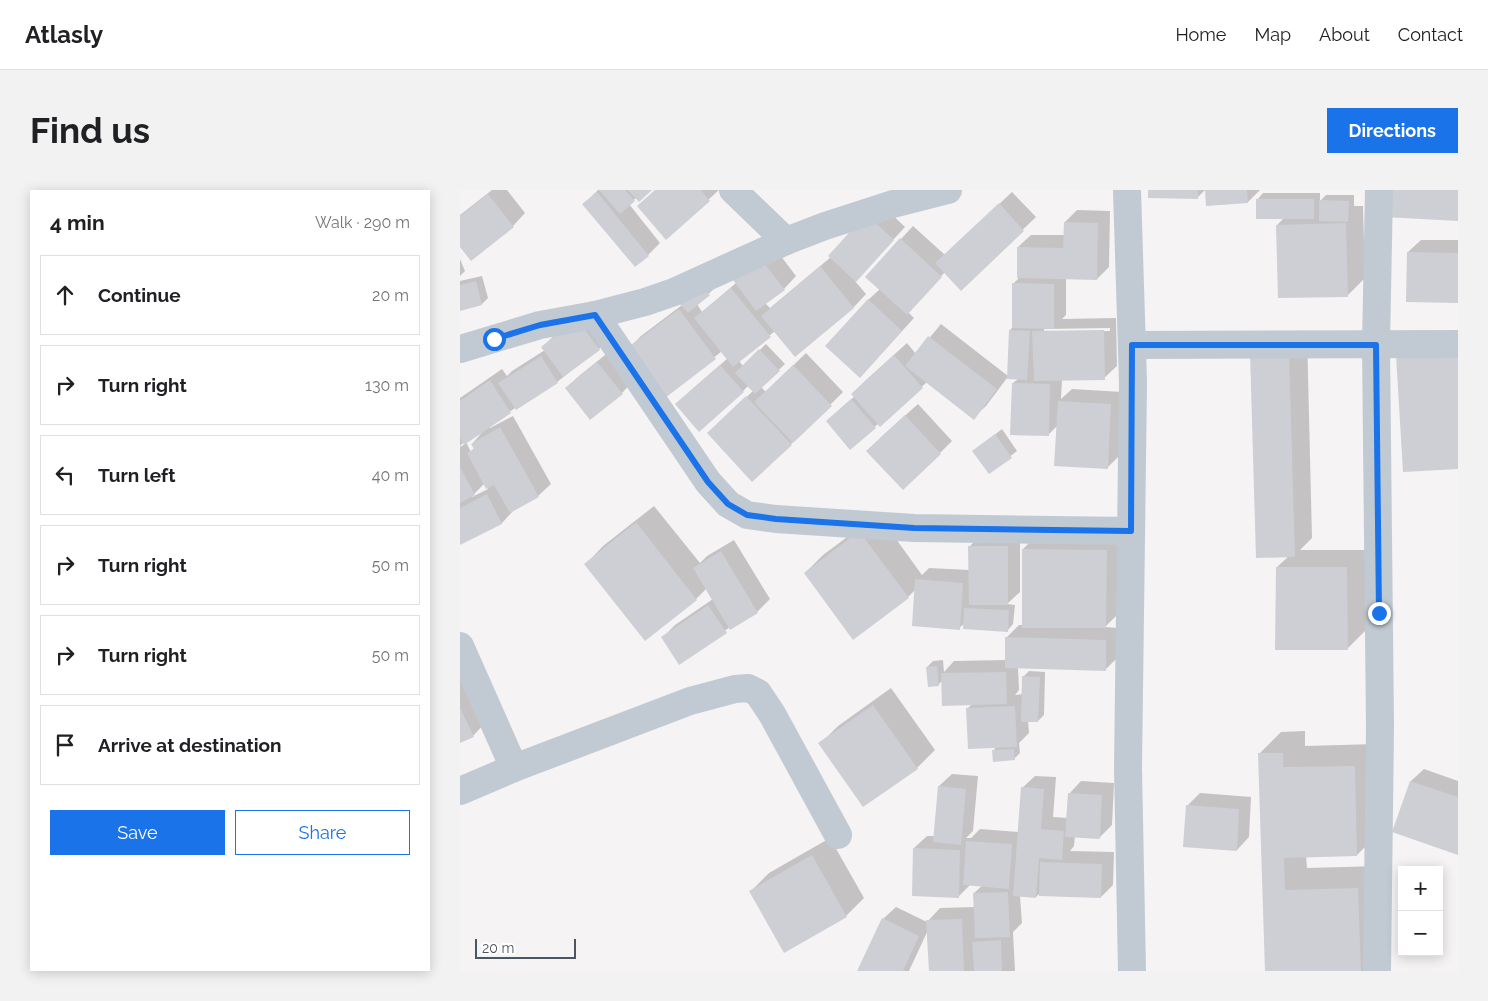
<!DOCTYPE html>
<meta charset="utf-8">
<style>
:root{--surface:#fff;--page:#f2f2f2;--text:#202124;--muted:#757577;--line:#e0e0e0;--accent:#1a73e8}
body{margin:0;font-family:Raleway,sans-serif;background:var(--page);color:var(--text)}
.controls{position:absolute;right:15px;bottom:15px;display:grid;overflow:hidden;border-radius:0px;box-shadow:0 2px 12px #0003}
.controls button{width:45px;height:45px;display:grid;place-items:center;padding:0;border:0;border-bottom:1px solid var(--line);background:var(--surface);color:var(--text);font:25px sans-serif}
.scale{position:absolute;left:15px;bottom:12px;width:101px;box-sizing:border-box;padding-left:5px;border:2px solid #4a5661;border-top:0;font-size:14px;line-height:18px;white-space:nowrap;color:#4a5661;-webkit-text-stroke:4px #fff;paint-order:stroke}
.stop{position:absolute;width:15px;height:15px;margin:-11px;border:4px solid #1a73e8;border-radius:50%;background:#fff}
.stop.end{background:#1a73e8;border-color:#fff;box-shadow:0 1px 5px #0008}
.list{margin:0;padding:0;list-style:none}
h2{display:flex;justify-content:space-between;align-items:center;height:65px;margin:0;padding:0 20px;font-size:21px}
h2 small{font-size:16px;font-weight:400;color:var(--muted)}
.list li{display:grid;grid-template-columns:32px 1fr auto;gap:15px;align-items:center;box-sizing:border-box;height:80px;margin:0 10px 10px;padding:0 10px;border:1px solid var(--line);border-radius:0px}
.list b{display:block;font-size:19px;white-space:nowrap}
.list em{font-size:16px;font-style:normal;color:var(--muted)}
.actions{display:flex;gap:10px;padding:15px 20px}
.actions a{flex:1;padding:11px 0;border:1px solid var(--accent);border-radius:0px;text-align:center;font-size:18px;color:var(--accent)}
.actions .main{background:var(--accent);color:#fff}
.icon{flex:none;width:28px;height:28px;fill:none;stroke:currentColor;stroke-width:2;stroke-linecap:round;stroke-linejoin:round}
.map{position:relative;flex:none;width:998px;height:781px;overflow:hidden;border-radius:0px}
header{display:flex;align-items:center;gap:30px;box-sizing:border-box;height:70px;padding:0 25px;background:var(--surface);border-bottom:1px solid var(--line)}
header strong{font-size:24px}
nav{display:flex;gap:28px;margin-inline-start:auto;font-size:18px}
.intro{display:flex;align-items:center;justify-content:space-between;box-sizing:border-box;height:120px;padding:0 30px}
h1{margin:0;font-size:35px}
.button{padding:12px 22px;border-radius:0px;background:var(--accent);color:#fff;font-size:18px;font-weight:700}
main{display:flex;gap:30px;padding:0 30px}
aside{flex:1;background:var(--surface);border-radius:0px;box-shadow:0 2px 12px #0003}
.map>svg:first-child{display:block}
.shadow{fill:#0003;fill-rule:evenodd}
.building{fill:#cdcfd5}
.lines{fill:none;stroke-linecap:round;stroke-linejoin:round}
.street{stroke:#c1cad2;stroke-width:28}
.route{stroke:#1a73e8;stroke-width:6}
</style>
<header>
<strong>Atlasly</strong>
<nav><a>Home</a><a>Map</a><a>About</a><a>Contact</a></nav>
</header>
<div class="intro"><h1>Find us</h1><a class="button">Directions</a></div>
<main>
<aside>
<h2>4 min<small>Walk · 290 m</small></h2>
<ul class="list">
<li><svg class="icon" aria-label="ahead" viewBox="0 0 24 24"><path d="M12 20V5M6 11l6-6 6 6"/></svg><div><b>Continue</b></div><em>20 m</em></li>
<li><svg class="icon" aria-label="right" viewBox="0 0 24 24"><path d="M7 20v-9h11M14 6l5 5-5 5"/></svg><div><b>Turn right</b></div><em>130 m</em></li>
<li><svg class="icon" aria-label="left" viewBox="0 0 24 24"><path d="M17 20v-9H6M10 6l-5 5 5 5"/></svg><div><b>Turn left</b></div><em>40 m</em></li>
<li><svg class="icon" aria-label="right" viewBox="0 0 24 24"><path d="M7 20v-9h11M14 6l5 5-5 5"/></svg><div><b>Turn right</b></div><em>50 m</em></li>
<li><svg class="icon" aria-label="right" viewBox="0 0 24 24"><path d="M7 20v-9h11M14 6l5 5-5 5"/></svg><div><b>Turn right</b></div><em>50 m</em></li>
<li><svg class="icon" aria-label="arrive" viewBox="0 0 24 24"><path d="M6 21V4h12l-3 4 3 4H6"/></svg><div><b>Arrive at destination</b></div></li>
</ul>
<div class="actions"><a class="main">Save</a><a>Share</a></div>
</aside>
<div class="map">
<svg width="998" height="781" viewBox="0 0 998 781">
<rect width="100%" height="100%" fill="#f5f3f3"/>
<!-- shadow -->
<g class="shadow">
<path d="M 32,0 L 47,0 L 65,23 L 53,36 L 0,55 L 0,25 Z"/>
<path d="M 138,0 L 190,0 L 176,8 L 169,14 L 200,53 L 188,65 L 124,14 Z"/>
<path d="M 195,0 L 259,0 L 206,48 Z"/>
<path d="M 689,0 L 745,0 L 738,7 Z"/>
<path d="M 746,0 L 800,0 L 788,12 Z"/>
<path d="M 552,2 L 576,27 L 501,99 L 485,82 L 448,122 L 454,128 L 412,174 L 408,110 L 420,99 L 406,87 L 453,36 L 485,65 Z"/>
<path d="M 803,3 L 860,3 L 860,11 L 866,5 L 894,5 L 894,16 L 903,16 L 905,88 L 887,106 L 817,35 L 824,28 L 797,10 Z"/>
<path d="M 419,12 L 445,37 L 395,91 L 406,104 L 394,117 L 335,166 L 315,141 L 279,171 L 283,176 L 306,154 L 325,174 L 301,197 L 306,202 L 346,163 L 383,202 L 331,254 L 261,231 L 294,200 L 289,195 L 283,201 L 229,202 L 268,168 L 262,161 L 205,207 L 169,158 L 181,146 L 222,115 L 219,111 L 255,98 L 237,114 L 242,122 L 276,93 L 314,57 L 336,86 L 324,99 L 305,113 L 310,118 L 371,67 Z"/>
<path d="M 617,20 L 650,21 L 649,77 L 637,89 L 606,88 L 606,125 L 602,129 L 656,128 L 657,176 L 644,188 L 602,189 L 601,209 L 612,199 L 663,202 L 660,265 L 648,277 L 598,235 L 588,245 L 553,193 L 558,189 L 547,188 L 526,216 L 513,228 L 467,192 L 420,235 L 419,233 L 390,258 L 380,219 L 395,206 L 392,204 L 405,191 L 447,153 L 456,164 L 481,134 L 548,186 L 550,140 L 553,137 L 554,93 L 558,89 L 558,57 L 571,45 L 605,45 L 605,32 ZM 650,138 L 650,141 L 584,142 L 584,139 Z"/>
<path d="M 961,50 L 998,50 L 998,111 L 948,111 L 948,62 Z"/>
<path d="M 0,69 L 5,81 L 0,86 Z"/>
<path d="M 22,86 L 28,108 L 22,114 L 0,119 L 0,91 Z"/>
<path d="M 130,118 L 152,147 L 139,159 L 97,192 L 55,218 L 29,237 L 30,238 L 53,226 L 91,294 L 78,306 L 54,320 L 42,333 L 0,354 L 0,257 L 5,254 L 4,252 L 0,256 L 0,208 L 42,179 L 47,186 L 52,181 L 85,160 L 82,157 L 95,145 ZM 25,239 L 12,254 L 14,258 L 11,262 L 6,252 ZM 25,293 L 28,299 L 12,307 L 12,306 Z"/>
<path d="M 847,144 L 852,348 L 840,360 L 905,360 L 905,441 L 887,459 L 817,377 L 829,366 L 792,162 Z"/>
<path d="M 150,161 L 174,190 L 162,203 L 106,198 L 119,186 Z"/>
<path d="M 458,214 L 492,251 L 480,263 L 420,248 Z"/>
<path d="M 542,239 L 557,261 L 530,282 L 514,261 Z"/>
<path d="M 194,316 L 240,373 L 247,366 L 274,350 L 310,409 L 297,422 L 270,437 L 220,473 L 203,447 L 215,435 L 253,409 L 247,398 L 236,409 L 186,449 L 126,374 L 143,356 Z"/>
<path d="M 418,324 L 462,385 L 469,378 L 510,380 L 510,356 L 522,344 L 560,344 L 560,402 L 547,414 L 555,415 L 553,434 L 547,441 L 505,433 L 499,438 L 456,399 L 448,407 L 345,383 L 363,365 Z"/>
<path d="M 581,341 L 664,342 L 663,419 L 645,437 L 658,438 L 658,467 L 645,480 L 558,477 L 559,500 L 555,505 L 563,504 L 563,487 L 569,481 L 585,482 L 584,525 L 578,531 L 568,531 L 569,543 L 559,553 L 560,563 L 554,569 L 533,561 L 537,556 L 507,519 L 512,514 L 482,491 L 478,495 L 467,477 L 473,471 L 483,470 L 484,482 L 494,471 L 546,470 L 547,447 L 559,435 L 563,435 L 563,359 Z"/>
<path d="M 0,480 L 25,533 L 13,546 L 0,552 Z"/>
<path d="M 431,498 L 475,560 L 457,578 L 360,554 L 378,536 Z"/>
<path d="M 845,541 L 845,556 L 916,554 L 919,643 L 897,665 L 846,666 L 847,678 L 920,676 L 923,781 L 806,781 L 799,564 L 821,542 Z"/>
<path d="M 964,579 L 998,591 L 998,664 L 934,641 L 951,591 Z"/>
<path d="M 492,584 L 518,586 L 513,641 L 506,648 L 511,648 L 520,639 L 559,642 L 562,598 L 575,586 L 596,587 L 593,627 L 608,628 L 609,604 L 621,591 L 654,593 L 652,635 L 639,648 L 615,646 L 614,656 L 610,661 L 654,662 L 653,695 L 641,707 L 581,702 L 576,707 L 560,706 L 562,733 L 553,742 L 555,781 L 470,781 L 468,740 L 449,781 L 400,781 L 423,729 L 436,717 L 467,732 L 480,718 L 515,717 L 514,703 L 523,695 L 511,694 L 499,706 L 454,658 L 467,646 L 475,646 L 479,596 Z"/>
<path d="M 740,603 L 791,607 L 789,647 L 777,660 L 727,616 Z"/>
<path d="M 370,648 L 404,708 L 386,726 L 291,701 L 309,683 Z"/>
</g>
<!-- building -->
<g class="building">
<path d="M 139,0 L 165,0 L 175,11 L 160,24 Z"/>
<path d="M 168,0 L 192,0 L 179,12 Z"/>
<path d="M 195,0 L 241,0 L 250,11 L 206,50 L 177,16 Z"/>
<path d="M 688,0 L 738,0 L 738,9 L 688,8 Z"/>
<path d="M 745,0 L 787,0 L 788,13 L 746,16 Z"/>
<path d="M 925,0 L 998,0 L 998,31 L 924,27 Z"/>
<path d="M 137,2 L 189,66 L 175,77 L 122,14 Z"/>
<path d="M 28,4 L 54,37 L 11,71 L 0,57 L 0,26 Z"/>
<rect x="796" y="9" width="58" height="20"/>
<path d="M 859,10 L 889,11 L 888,32 L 859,31 Z"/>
<path d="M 539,13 L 564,41 L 501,101 L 475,73 Z"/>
<path d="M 406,24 L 434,50 L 396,92 L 368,66 Z"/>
<path d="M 604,32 L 638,33 L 637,90 L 557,88 L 557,57 L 603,58 Z"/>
<path d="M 886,33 L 888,107 L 818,108 L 816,35 Z"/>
<path d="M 440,48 L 482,87 L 447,125 L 405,87 Z"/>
<path d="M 947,62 L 998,63 L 998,113 L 946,112 Z"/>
<path d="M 301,69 L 325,100 L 296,121 L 273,90 Z"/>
<path d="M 360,76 L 394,118 L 335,167 L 301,126 Z"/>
<path d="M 16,91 L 22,115 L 0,121 L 0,95 Z"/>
<path d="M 239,92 L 250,105 L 228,123 L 217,111 Z"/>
<path d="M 552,93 L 594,94 L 594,139 L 552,138 Z"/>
<path d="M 271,98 L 311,147 L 273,177 L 234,128 Z"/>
<path d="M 408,109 L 442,141 L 400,188 L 365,156 Z"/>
<path d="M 219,119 L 256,169 L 205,208 L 167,158 Z"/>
<path d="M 117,129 L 140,160 L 103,187 L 81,157 Z"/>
<path d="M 549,140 L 570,141 L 567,190 L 547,189 Z"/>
<path d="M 644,140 L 645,190 L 574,191 L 572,141 Z"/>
<path d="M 468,146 L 537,199 L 514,230 L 445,176 Z"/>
<path d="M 299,159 L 320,181 L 295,204 L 275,183 Z"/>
<path d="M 829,161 L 835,367 L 796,368 L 790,162 Z"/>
<path d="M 998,162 L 998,279 L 943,282 L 936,165 Z"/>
<path d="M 434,165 L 463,198 L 420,237 L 391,204 Z"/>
<path d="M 81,166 L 98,193 L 56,220 L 38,193 Z"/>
<path d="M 137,172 L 163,204 L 130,230 L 105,198 Z"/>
<path d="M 260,175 L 284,202 L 239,242 L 215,214 Z"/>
<path d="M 333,175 L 372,216 L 333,253 L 294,212 Z"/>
<path d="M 30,190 L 51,223 L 4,255 L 0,247 L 0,211 Z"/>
<path d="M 552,193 L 590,194 L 589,246 L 550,245 Z"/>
<path d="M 286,206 L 332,255 L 292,292 L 247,243 Z"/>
<path d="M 391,209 L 416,238 L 390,260 L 366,231 Z"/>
<path d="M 598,211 L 651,214 L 648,279 L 594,276 Z"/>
<path d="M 445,225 L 481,264 L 443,300 L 406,261 Z"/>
<path d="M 40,237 L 79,307 L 50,323 L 34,295 L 26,299 L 7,263 L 14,259 L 11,254 Z"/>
<path d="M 535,244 L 552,268 L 529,284 L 512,261 Z"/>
<path d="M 0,277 L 15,305 L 0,313 Z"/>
<path d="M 27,304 L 42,334 L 0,355 L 0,318 Z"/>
<path d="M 176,332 L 237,410 L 185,451 L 124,374 Z"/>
<path d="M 399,341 L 449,408 L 393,450 L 344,383 Z"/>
<path d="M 508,356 L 548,356 L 548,415 L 509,415 Z"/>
<path d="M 562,359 L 647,360 L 646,438 L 562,438 Z"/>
<path d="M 261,361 L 298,423 L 270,440 L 233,378 Z"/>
<path d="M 816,377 L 887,377 L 888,460 L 815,460 Z"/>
<path d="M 455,389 L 503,393 L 500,440 L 452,436 Z"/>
<path d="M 248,415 L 267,443 L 219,475 L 201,447 Z"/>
<path d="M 504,418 L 549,420 L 548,442 L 503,439 Z"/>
<path d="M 545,447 L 646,450 L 646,481 L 545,478 Z"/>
<path d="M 477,476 L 479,496 L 468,497 L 466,477 Z"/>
<path d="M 546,482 L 547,514 L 482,516 L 481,483 Z"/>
<path d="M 562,486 L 580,487 L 578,532 L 561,532 Z"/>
<path d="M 413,515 L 458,579 L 403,617 L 358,553 Z"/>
<path d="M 555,516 L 557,557 L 508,559 L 506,518 Z"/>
<path d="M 0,518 L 14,547 L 0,553 Z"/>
<path d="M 554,559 L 555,570 L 533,572 L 532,560 Z"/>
<path d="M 798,563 L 823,563 L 823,577 L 895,576 L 897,666 L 824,668 L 825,700 L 898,698 L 901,781 L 805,781 Z"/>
<path d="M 950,591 L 998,607 L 998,665 L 932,642 Z"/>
<path d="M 478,596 L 506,599 L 501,655 L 473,652 Z"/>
<path d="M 561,597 L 584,599 L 581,639 L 604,641 L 602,670 L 579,668 L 576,708 L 553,706 Z"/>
<path d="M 608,603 L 642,605 L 640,649 L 605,647 Z"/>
<path d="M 726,615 L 779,619 L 777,661 L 723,657 Z"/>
<path d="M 506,651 L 552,654 L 549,699 L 503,695 Z"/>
<path d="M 453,658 L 500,660 L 499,708 L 452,706 Z"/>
<path d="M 352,665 L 387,727 L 324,763 L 289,701 Z"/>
<path d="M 580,672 L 642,674 L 641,708 L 579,706 Z"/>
<path d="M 548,702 L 550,747 L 515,748 L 513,703 Z"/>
<path d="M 422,728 L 459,746 L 443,781 L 397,781 Z"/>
<path d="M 502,729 L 504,781 L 469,781 L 466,730 Z"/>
<path d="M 541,750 L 542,781 L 514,781 L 512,752 Z"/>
</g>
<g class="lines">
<!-- street -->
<g class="street">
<path d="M 273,0 L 326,51"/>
<path d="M 667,0 L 673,192 L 668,578 L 672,781"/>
<path d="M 135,125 L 248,292 L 268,314 L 287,325 L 316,329 L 454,338 L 671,341"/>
<path d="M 672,155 L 998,154"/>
<path d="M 0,159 L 80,135 L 135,125 L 185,112 L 214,102 L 326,51 L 365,36 L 433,14 L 488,0"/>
<path d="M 0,456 L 54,578"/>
<path d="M 0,601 L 54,578 L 230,511 L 275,499 L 288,498 L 298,503 L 312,524 L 378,645"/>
<path d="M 917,781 L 920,537 L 916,155 L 919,0"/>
</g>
</g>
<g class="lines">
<!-- route -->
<path class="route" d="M 34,149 L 80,135 L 135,125 L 248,292 L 268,314 L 287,325 L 316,329 L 454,338 L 671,341 L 672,155 L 916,155 L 919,423"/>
</g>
</svg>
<div class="controls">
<button>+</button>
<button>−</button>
</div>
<div class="scale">20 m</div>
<div class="stop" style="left:34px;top:149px"></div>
<div class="stop end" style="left:919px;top:423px"></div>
</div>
</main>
